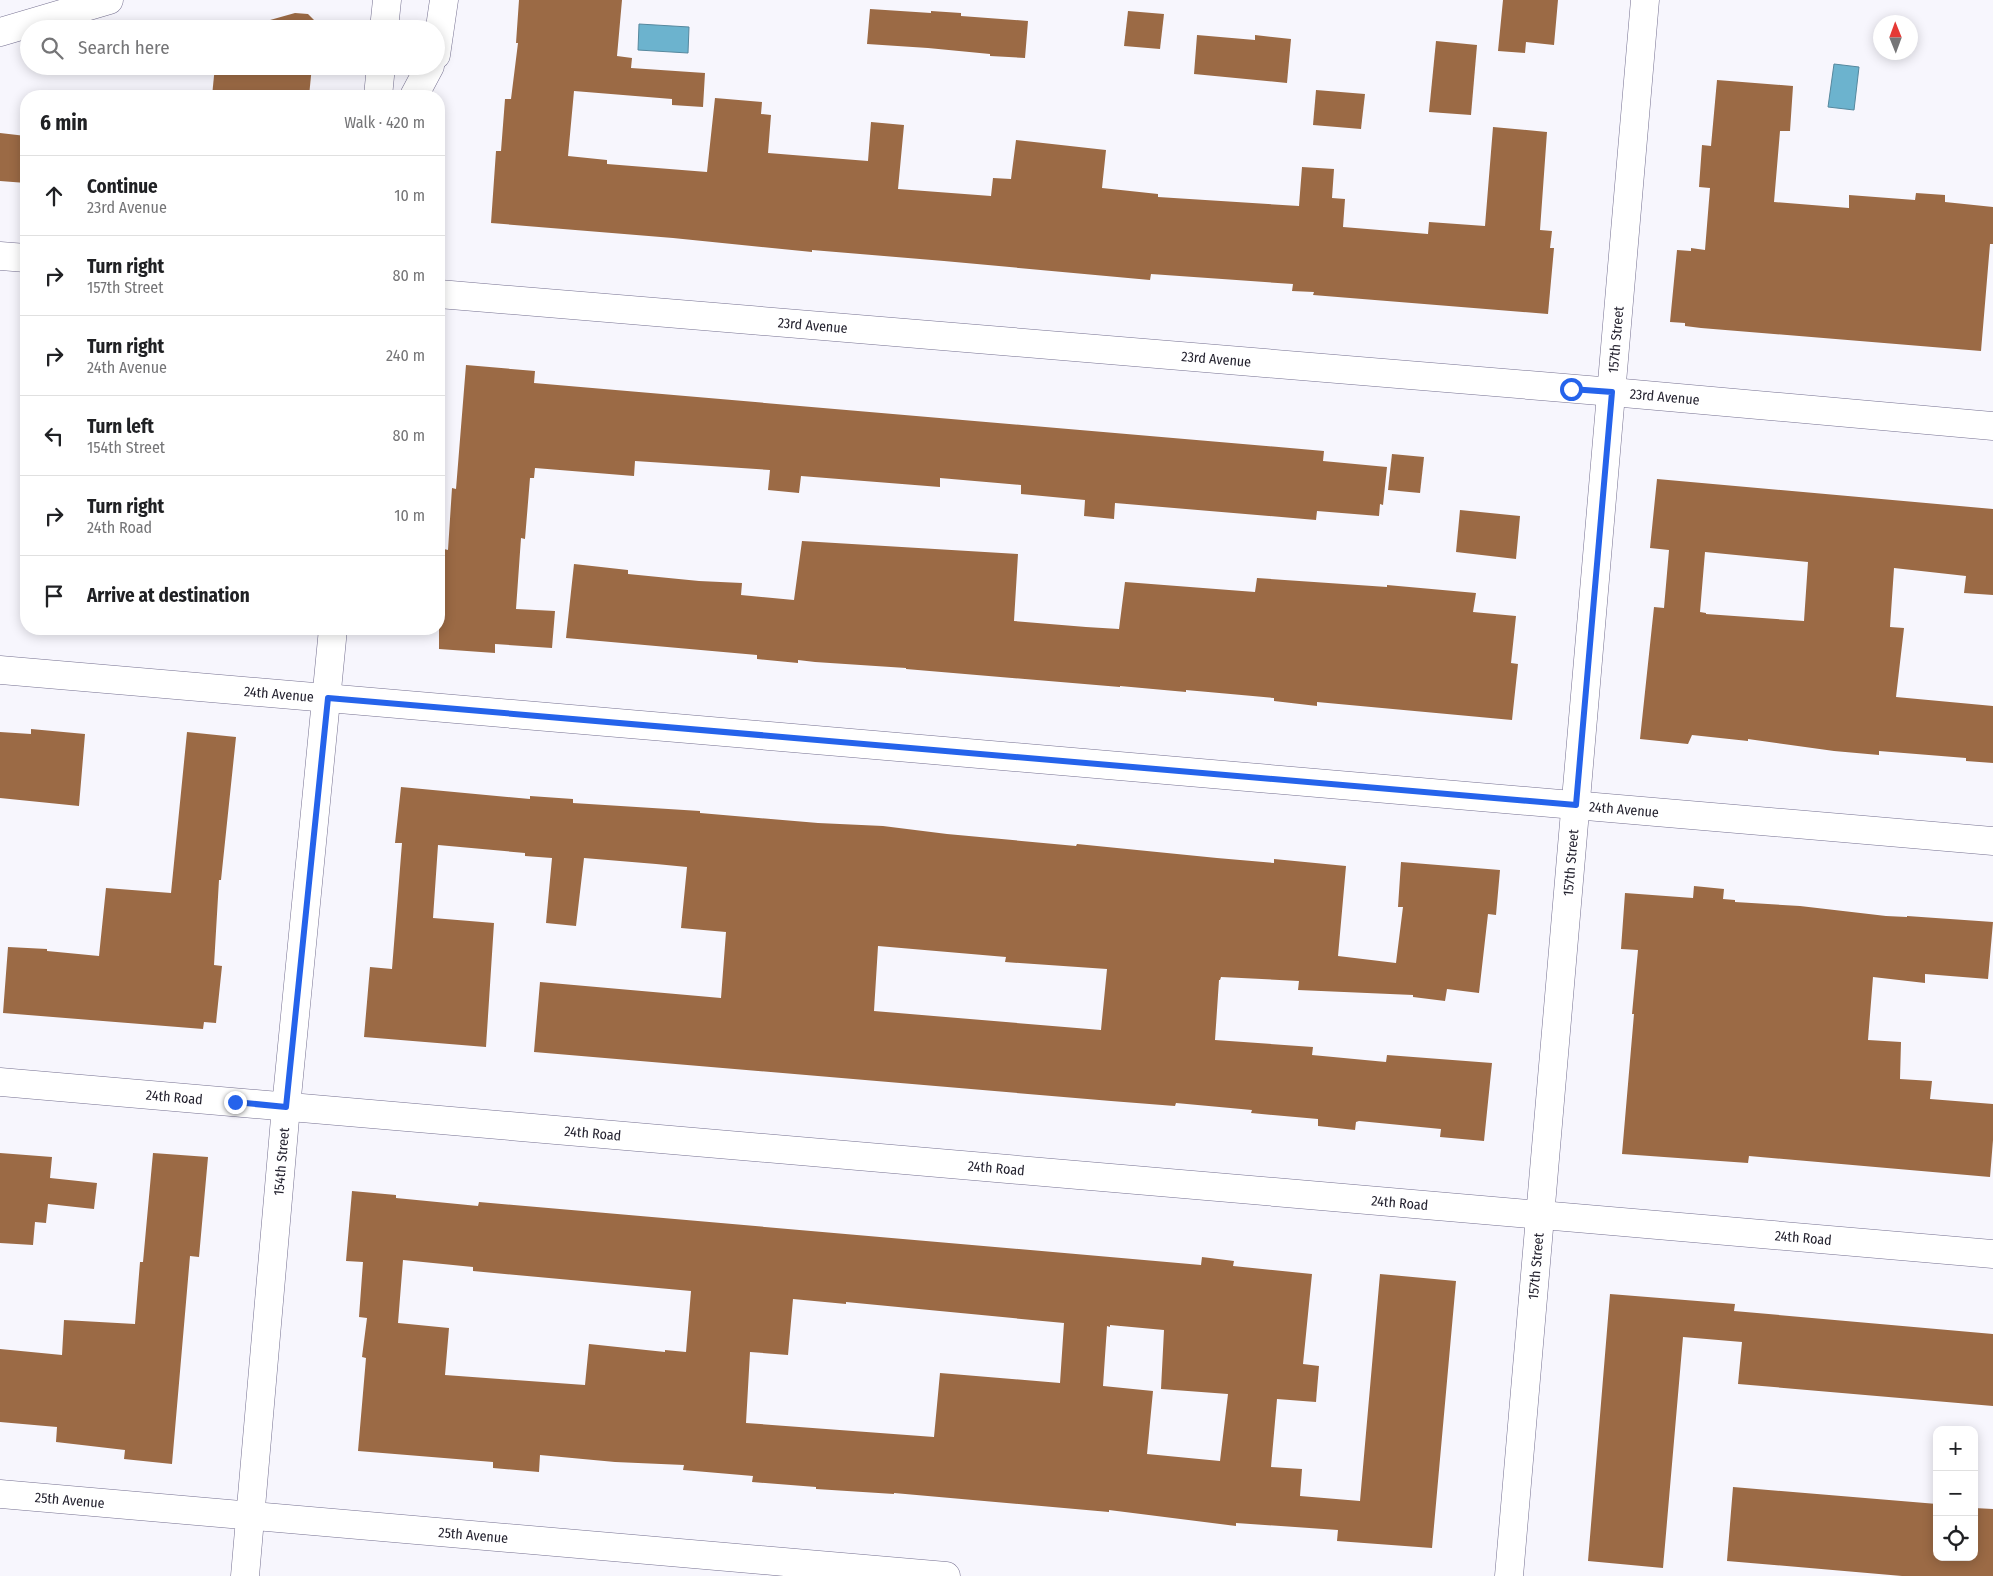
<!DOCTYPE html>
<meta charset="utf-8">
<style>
:root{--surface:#fff;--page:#f2f2f2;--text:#202124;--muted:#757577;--line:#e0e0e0}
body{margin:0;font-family:"Fira Sans Condensed",sans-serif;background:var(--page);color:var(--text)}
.controls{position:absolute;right:15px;bottom:15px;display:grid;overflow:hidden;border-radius:10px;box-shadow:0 2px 12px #0003}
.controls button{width:45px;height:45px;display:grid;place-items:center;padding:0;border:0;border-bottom:1px solid var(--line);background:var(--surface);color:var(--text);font:25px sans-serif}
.compass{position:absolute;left:1873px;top:15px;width:45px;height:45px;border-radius:50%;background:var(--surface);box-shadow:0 2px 12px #0003;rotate:359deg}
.stop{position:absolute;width:15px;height:15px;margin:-11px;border:4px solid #2563eb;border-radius:50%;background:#fff}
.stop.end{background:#2563eb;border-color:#fff;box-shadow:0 1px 5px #0008}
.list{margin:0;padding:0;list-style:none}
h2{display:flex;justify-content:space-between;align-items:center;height:65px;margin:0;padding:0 20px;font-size:21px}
h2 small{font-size:16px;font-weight:400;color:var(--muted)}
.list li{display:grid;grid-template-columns:32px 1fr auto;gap:15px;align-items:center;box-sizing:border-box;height:80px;padding:0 20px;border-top:1px solid var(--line)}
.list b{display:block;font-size:19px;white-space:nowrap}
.list p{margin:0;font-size:16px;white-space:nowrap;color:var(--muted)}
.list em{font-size:16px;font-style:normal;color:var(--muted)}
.icon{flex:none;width:28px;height:28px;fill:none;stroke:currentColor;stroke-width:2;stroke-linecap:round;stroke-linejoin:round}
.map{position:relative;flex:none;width:1993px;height:1576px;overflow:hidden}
.search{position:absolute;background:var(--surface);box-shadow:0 2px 12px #0003;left:20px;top:20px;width:425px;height:55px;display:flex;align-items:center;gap:12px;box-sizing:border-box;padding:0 18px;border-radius:28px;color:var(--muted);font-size:19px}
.panel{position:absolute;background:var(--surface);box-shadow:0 2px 12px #0003;left:20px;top:90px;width:425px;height:545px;border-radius:20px}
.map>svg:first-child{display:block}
.water{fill:#6cb3ce;stroke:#56889e}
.building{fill:#9b6a45;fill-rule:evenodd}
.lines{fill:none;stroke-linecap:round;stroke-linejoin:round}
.street-casing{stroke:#757090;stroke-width:29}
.secondary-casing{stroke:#757090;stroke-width:29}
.street{stroke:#fff;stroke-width:28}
.secondary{stroke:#fff;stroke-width:28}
.route{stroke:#2563eb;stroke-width:6}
.labels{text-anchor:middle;stroke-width:5;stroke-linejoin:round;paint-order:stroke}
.street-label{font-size:14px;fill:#24222f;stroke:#fff}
</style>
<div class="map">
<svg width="1993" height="1576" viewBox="0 0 1993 1576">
<rect width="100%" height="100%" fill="#f7f6fd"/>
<!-- water -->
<g class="water">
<path d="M 639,24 L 689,27 L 688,53 L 638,50 Z"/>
<path d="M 1834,64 L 1859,67 L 1854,110 L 1828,107 Z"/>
</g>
<!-- building -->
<g class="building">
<path d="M 519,0 L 622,0 L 617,56 L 632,58 L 631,68 L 705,73 L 703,107 L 672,105 L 672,99 L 574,91 L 568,156 L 607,160 L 607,164 L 707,172 L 715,98 L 762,102 L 761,114 L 771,115 L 768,153 L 868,161 L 871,122 L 904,125 L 898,189 L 991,196 L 993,178 L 1011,179 L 1016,140 L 1106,150 L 1102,188 L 1158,194 L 1158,197 L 1299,206 L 1302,167 L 1334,169 L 1332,198 L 1345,199 L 1343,227 L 1428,234 L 1429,222 L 1485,226 L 1493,127 L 1547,132 L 1540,230 L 1552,231 L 1550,248 L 1554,248 L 1548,314 L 1313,295 L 1314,292 L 1292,291 L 1293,284 L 1151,274 L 1150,280 L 944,261 L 812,250 L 812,252 L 673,238 L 491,223 L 496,151 L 501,151 L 505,99 L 511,99 L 518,43 L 516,43 Z"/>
<path d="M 1503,0 L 1558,0 L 1554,45 L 1526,42 L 1525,53 L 1498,51 Z"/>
<path d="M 870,9 L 931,13 L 931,11 L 961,13 L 961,16 L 1028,21 L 1025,58 L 990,56 L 990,54 L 928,48 L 867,44 Z"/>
<path d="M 1128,11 L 1164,14 L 1160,49 L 1124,46 Z"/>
<path d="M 295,13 L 308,14 L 316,22 L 315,29 L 238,29 Z"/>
<path d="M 1197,35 L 1255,40 L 1255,35 L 1291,39 L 1287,83 L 1194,74 Z"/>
<path d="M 1436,41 L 1477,45 L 1471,115 L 1429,112 Z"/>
<path d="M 215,66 L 312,66 L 309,96 L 212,96 Z"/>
<path d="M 1717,80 L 1793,86 L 1790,131 L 1780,131 L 1774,202 L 1849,208 L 1849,195 L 1915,200 L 1916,193 L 1945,195 L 1945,202 L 1993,207 L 1993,244 L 1990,244 L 1981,351 L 1701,328 L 1685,326 L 1685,323 L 1670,322 L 1677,250 L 1691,251 L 1691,248 L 1705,250 L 1710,188 L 1699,187 L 1702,145 L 1711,146 Z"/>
<path d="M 1316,90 L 1365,94 L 1361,129 L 1313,125 Z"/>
<path d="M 0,133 L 26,136 L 26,183 L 0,181 Z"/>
<path d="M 466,365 L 535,371 L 534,383 L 1324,451 L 1323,461 L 1387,467 L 1383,505 L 1380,504 L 1379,516 L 1317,511 L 1316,520 L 1115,503 L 1114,519 L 1084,516 L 1085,500 L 1021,494 L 1021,485 L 940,478 L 940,487 L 801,476 L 799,493 L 768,490 L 770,470 L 635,461 L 634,476 L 535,468 L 534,478 L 530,478 L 525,539 L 521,538 L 516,609 L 555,611 L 552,648 L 495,644 L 495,653 L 439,649 L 439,610 L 444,549 L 448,550 L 452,488 L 456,489 Z"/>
<path d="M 1392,454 L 1424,457 L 1420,493 L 1388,490 Z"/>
<path d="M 1657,479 L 1993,509 L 1993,595 L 1964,593 L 1966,576 L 1894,568 L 1890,627 L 1904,628 L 1896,697 L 1993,706 L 1993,763 L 1966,761 L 1966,758 L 1879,751 L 1879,755 L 1834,751 L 1748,739 L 1748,741 L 1692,735 L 1688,744 L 1640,739 L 1654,607 L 1664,608 L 1669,550 L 1650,548 ZM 1705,552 L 1808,562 L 1804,621 L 1706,614 L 1706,613 L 1700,612 Z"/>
<path d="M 1460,510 L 1520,516 L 1516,559 L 1456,552 Z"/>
<path d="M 802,541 L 1018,554 L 1014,621 L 1086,627 L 1119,629 L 1125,582 L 1255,592 L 1257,578 L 1387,587 L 1387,585 L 1476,593 L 1473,612 L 1516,616 L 1511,663 L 1518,664 L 1512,720 L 1317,702 L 1317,706 L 1274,701 L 1274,698 L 1186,690 L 1186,692 L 1120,686 L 1120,687 L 906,669 L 906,668 L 815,662 L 798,660 L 798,663 L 757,659 L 757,655 L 566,638 L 574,564 L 628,570 L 628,574 L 699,581 L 742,583 L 741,595 L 794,600 Z"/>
<path d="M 31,729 L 85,734 L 79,806 L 0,798 L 0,732 L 31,734 Z"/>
<path d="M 187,732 L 236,737 L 221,880 L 219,880 L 214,965 L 222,966 L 216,1023 L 204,1022 L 203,1029 L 3,1013 L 8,947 L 47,949 L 47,951 L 99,956 L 106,888 L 171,893 Z"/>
<path d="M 401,787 L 530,799 L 530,796 L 573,799 L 573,803 L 700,811 L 700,813 L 818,823 L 883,826 L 947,834 L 1076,846 L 1077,844 L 1217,858 L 1274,863 L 1274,859 L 1346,866 L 1338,956 L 1396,963 L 1403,907 L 1398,907 L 1401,862 L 1500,870 L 1496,915 L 1488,914 L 1479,993 L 1447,989 L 1445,1001 L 1413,997 L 1413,995 L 1298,990 L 1299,981 L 1221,977 L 1220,980 L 1219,980 L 1215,1040 L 1313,1047 L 1312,1055 L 1386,1062 L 1387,1055 L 1492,1063 L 1484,1141 L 1440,1137 L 1441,1129 L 1359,1121 L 1356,1122 L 1355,1130 L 1318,1126 L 1318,1119 L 1251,1113 L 1252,1110 L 1176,1103 L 1175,1106 L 1111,1101 L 534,1052 L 540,982 L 721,998 L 726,932 L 681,928 L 687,867 L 656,864 L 584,858 L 576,926 L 546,923 L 552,858 L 525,856 L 525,853 L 438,845 L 433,918 L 494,923 L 486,1047 L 364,1037 L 370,967 L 392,969 L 402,843 L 395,843 ZM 878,946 L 1006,957 L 1005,962 L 1107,969 L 1101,1030 L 874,1011 Z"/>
<path d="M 1694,886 L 1724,889 L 1723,899 L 1735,900 L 1735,902 L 1800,906 L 1886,916 L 1907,917 L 1907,916 L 1993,922 L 1988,979 L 1925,974 L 1925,983 L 1873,977 L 1868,1040 L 1901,1042 L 1900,1079 L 1932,1081 L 1930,1099 L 1993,1104 L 1993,1140 L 1990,1177 L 1749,1156 L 1748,1163 L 1622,1154 L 1634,1014 L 1632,1014 L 1638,950 L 1621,949 L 1625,893 L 1693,898 Z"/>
<path d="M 0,1153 L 52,1157 L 50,1178 L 97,1183 L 94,1209 L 48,1204 L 46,1223 L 35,1222 L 33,1245 L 0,1243 Z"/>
<path d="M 153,1153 L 208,1157 L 199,1257 L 190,1256 L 172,1464 L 124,1459 L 125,1450 L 56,1442 L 57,1427 L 0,1422 L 0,1349 L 62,1355 L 64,1320 L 135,1324 L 140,1262 L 143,1262 Z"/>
<path d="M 352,1191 L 396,1195 L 396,1198 L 478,1206 L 479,1202 L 1201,1265 L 1202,1257 L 1234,1261 L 1233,1266 L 1312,1274 L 1303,1364 L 1319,1366 L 1316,1402 L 1277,1399 L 1271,1467 L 1302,1469 L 1300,1496 L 1360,1501 L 1380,1274 L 1456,1281 L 1432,1548 L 1337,1541 L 1338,1530 L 1236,1523 L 1236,1526 L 1109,1510 L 1109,1512 L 894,1493 L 894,1494 L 816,1489 L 816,1487 L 752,1482 L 753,1476 L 683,1470 L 684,1465 L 615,1462 L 540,1455 L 539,1472 L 493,1468 L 493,1462 L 358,1451 L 366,1358 L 362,1357 L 367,1318 L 359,1317 L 363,1262 L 346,1261 ZM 403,1260 L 473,1267 L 473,1271 L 691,1291 L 686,1352 L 665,1350 L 665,1352 L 589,1344 L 585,1385 L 445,1375 L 449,1328 L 398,1323 ZM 793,1299 L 846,1304 L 846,1302 L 1064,1323 L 1060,1383 L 940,1373 L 934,1437 L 746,1423 L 750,1352 L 788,1355 ZM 1110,1325 L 1164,1330 L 1161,1389 L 1228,1394 L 1220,1461 L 1147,1454 L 1153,1391 L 1103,1386 L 1107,1326 L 1110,1327 Z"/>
<path d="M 1610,1294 L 1735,1304 L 1734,1311 L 1993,1334 L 1993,1406 L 1738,1384 L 1742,1342 L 1683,1337 L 1663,1568 L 1588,1561 Z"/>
<path d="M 1733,1487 L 1937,1504 L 1937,1557 L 1974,1557 L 1974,1508 L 1993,1509 L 1993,1576 L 1902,1576 L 1727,1561 Z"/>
</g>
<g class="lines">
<!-- street casing -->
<g class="street-casing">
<g id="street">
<path d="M 384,29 L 387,0"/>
<path d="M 378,96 L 381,66"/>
<path d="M 0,256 L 26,258"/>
<path id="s1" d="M 439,294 L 1612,392 L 1993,426"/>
<path id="s2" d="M 0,670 L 1993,841"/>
<path id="s3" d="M 0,1082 L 1993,1254"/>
<path id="s4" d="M 0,1494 L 946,1576"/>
<path id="s5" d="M 245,1576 L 286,1107 L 333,629"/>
<path id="s6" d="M 1509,1576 L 1645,0"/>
</g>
</g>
<!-- secondary casing -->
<g class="secondary-casing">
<g id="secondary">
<path d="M 0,32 L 109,0"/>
<path d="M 436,55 L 444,0"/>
<path d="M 414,96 L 430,66"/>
</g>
</g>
<!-- street -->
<use href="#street" class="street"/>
<!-- secondary -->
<use href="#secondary" class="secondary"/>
</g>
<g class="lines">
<!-- route -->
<path class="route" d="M 235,1102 L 286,1107 L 328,698 L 1576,805 L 1612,392 L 1571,389"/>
</g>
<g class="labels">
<!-- street labels -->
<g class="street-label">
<text dy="5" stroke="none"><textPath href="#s1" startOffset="375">23rd Avenue</textPath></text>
<text dy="5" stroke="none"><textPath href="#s6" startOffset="1241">157th Street</textPath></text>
<text dy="5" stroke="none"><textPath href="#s1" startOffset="780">23rd Avenue</textPath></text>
<text dy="5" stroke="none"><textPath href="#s1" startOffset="1230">23rd Avenue</textPath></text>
<text dy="5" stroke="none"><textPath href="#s2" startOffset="280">24th Avenue</textPath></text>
<text dy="5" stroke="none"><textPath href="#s2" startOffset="1630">24th Avenue</textPath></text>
<text dy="5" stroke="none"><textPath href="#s6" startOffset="716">157th Street</textPath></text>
<text dy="5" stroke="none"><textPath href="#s3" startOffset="175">24th Road</textPath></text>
<text dy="5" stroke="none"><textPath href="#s3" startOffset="595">24th Road</textPath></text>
<text dy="5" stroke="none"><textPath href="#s5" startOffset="416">154th Street</textPath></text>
<text dy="5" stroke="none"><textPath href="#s3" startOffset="1000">24th Road</textPath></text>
<text dy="5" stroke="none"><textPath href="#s3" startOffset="1405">24th Road</textPath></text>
<text dy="5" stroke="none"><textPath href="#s3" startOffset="1810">24th Road</textPath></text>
<text dy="5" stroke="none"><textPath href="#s6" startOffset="311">157th Street</textPath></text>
<text dy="5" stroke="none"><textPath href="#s4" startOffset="70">25th Avenue</textPath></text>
<text dy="5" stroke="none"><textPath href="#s4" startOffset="475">25th Avenue</textPath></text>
</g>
</g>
</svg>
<div class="controls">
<button>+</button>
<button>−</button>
<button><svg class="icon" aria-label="locate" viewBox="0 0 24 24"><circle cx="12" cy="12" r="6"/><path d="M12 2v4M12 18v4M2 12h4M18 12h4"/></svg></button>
</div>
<svg class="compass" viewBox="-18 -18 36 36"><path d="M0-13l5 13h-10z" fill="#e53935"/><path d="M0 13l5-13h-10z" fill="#757577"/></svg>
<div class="stop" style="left:1571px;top:389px"></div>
<div class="stop end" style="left:235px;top:1102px"></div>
<div class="search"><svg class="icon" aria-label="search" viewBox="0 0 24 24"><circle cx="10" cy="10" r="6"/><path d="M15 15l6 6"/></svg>Search here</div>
<section class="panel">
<h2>6 min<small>Walk · 420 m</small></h2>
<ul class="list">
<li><svg class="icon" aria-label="ahead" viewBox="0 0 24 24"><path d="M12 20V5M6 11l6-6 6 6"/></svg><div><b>Continue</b><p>23rd Avenue</p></div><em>10 m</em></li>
<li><svg class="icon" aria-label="right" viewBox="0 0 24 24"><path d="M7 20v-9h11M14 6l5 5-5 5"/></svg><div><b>Turn right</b><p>157th Street</p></div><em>80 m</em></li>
<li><svg class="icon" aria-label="right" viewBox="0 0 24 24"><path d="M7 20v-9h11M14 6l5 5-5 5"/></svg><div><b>Turn right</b><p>24th Avenue</p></div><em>240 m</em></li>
<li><svg class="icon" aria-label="left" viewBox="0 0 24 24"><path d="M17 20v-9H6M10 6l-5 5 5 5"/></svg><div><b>Turn left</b><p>154th Street</p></div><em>80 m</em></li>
<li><svg class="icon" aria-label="right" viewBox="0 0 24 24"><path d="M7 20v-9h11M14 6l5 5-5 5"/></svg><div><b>Turn right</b><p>24th Road</p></div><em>10 m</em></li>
<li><svg class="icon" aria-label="arrive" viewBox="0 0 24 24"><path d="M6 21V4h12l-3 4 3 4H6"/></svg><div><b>Arrive at destination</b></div></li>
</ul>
</section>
</div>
